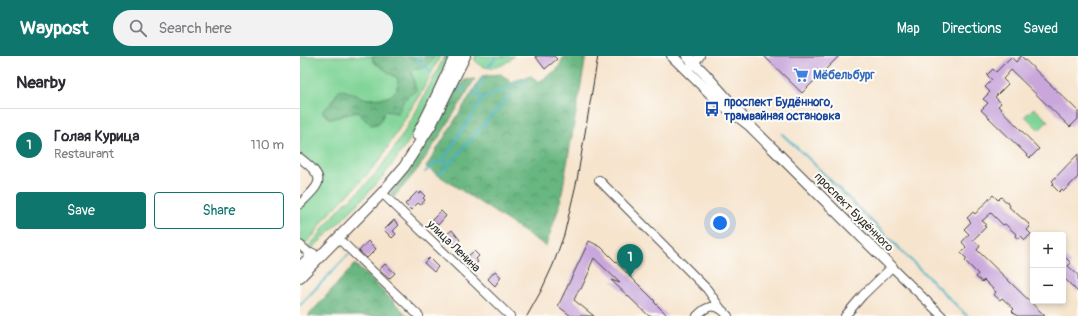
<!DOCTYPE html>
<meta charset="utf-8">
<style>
:root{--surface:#fff;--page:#f2f2f3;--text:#2b2b33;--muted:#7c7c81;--line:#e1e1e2;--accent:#0f766e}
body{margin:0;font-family:Pangolin,sans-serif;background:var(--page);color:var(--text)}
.controls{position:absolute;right:12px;bottom:12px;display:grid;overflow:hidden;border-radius:4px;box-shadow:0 2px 6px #0003}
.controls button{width:36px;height:36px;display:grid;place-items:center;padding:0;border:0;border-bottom:1px solid var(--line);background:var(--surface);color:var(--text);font:20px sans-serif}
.you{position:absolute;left:420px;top:167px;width:14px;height:14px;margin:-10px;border:3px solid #fff;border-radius:50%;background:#1a73e8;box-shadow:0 0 0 6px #1a73e833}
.badge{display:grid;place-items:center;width:26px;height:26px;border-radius:50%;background:var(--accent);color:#fff;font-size:13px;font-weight:700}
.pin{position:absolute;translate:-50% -33px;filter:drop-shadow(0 1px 2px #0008)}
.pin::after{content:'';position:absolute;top:21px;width:14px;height:12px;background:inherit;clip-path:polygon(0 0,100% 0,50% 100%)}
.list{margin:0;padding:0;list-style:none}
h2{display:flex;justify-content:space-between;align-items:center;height:52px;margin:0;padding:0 16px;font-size:17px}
h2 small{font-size:13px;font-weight:400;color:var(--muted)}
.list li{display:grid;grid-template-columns:26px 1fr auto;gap:12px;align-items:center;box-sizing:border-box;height:72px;padding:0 16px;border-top:1px solid var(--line)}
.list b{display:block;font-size:15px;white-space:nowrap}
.list p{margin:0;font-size:13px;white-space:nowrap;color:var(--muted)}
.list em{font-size:13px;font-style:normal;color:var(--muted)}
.actions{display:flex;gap:8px;padding:12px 16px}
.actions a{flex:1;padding:9px 0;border:1px solid var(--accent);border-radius:4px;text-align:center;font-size:14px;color:var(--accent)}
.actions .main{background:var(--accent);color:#fff}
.icon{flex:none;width:22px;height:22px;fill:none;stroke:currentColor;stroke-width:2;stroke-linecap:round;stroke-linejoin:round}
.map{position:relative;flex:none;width:778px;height:260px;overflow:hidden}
header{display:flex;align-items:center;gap:24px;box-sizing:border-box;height:56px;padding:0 20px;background:var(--accent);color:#fff}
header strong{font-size:19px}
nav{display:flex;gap:22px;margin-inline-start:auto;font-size:14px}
.search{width:280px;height:36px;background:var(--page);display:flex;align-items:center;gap:10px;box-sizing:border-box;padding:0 14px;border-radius:22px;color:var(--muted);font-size:15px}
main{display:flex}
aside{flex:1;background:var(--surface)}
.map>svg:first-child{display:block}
.green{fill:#7fd497;stroke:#558061;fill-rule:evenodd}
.forest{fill:url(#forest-crowns);stroke:#497056}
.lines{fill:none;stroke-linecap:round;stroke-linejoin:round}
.stream{stroke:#49b3c7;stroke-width:2}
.building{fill:#c9a7dc}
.minor-casing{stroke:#494743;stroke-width:10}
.major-casing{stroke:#494743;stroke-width:12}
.minor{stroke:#fff;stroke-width:8}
.major{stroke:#fff;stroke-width:10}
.tram{stroke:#2b2b2b;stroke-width:1}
.labels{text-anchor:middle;stroke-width:4;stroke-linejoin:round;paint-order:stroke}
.shop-label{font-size:12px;font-weight:bold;fill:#366cbe;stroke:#fdfcf7;text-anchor:start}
.transit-label{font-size:12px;font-weight:bold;fill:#164399;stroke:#fdfcf7;text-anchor:start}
.street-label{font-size:12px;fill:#2b2b2b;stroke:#fdfcf7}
</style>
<header>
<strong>Waypost</strong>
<div class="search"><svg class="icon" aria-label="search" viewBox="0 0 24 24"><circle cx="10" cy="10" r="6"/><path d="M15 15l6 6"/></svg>Search here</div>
<nav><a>Map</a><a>Directions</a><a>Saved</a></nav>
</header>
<main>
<aside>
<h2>Nearby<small></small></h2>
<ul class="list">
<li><span class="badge">1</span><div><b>Голая Курица</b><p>Restaurant</p></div><em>110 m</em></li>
</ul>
<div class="actions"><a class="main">Save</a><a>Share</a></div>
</aside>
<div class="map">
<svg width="778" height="260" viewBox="0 0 778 260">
<defs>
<pattern id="forest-crowns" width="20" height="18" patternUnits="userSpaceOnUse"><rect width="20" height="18" fill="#67b680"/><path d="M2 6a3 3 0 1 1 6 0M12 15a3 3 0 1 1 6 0" fill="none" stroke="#559469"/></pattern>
</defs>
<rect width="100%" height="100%" fill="#fdfcf7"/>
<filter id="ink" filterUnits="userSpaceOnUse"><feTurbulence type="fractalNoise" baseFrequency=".025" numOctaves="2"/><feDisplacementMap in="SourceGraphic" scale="8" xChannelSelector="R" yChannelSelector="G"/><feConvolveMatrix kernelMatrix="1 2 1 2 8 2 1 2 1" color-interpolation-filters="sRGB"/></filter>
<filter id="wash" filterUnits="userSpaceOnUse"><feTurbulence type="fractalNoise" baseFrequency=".012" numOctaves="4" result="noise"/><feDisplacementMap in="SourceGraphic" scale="16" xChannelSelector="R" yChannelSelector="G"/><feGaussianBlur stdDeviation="0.9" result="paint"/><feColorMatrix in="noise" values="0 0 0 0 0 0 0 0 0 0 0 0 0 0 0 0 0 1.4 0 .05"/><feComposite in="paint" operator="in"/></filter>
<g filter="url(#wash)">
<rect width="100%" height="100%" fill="#f6e4cd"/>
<!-- green -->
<g class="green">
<path d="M 0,0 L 72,0 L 74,6 L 93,19 L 107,1 L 106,0 L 140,0 L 126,28 L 80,104 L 50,137 L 44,142 L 23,165 L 14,179 L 4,189 L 0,186 L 0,153 L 19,131 L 21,127 L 21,116 L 0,99 ZM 40,33 L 67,43 L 76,43 L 63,61 L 57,56 L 30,63 L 22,56 L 31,47 Z"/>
<path d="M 145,0 L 152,0 C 135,33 121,70 99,99 C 75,134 42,163 12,193 L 8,191 L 20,178 L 23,172 L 46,146 L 51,143 C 59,135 68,126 76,117 C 105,82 124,39 145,0 Z"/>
<path d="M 175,0 L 214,0 C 204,11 185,18 175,4 Z"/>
<path d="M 734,52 L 748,65 L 739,74 L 725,60 Z"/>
</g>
<!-- forest -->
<g class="forest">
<path d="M 72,0 L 105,0 L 114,3 L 124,4 L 126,0 L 134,0 C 128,13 124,12 111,14 L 116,34 L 104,44 L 98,57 L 85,55 L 79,68 L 71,69 L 57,56 L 30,63 L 22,56 L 31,47 L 40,33 L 67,43 L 83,42 L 90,40 L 97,34 L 98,23 L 74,6 Z"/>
<path d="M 264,0 L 286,0 L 260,148 L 246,190 L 126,111 L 182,20 L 201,18 L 211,26 L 231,20 L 239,26 L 258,13 Z"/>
<path d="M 175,23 L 142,77 L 117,114 L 93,142 L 89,139 L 105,117 L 152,36 L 165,24 Z"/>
<path d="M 55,208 L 108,260 L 8,260 Z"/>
</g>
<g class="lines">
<!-- stream -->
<g class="stream">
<path d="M 114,0 L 131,16"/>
<path d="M 189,10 L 197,0"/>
<path d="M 158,31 L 166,34"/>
<path d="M 173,37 L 183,42 L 226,24"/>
<path d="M 175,38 L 183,23"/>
<path d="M 482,78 L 507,101 L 667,260"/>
<path d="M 146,112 L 145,101 L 183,42"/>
<path d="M 125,116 C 132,110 136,104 146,105"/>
<path d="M 138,119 L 146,112 L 210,39"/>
<path d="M 0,249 L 49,198"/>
</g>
</g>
<g id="blocks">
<!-- building -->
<g class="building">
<path d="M 235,0 L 254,0 L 257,3 L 245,13 Z"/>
<path d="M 464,0 L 539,0 L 502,37 Z"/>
<path d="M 721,0 L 778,55 L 778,63 L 770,71 L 711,14 L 703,23 L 708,28 L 695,41 L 701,47 L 698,50 L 739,93 L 730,102 L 681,54 L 688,47 L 683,43 L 690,36 L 685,31 L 692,24 L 687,19 L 693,13 L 696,16 L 711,1 L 716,6 Z"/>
<path d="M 778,98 L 778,121 L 764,135 L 762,133 L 759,136 L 752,129 L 754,127 L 752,125 Z"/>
<path d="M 117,136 L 119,138 L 121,136 L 125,140 L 123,142 L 125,144 L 121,149 L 118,147 L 111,154 L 105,148 Z"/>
<path d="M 693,139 L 698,144 L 701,141 L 710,149 L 709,151 L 729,168 L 728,169 L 730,171 L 727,174 L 731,178 L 725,184 L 721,180 L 718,183 L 715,180 L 716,178 L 705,168 L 703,169 L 691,157 L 682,165 L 686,168 L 684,170 L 686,171 L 673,184 L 680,190 L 677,194 L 745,260 L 717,260 L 712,255 L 714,253 L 702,242 L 700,244 L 694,239 L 696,236 L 684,224 L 682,226 L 676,221 L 678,218 L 665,205 L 667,203 L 661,197 L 666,191 L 662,186 L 669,178 L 664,173 L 671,166 L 667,162 L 673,156 L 675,158 Z"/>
<path d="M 141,155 L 146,160 L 138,169 L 132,164 Z"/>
<path d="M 94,164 L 99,169 L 93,175 L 96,178 L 92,182 L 84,174 Z"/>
<path d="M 152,174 L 160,184 L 155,189 L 146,179 Z"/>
<path d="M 68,185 L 76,193 L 67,202 L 59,195 Z"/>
<path d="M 289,185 L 301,191 L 355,245 L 354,246 L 368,260 L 349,260 L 311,224 L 320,227 L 294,202 L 289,213 L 290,214 L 281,233 L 279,233 L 274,244 L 294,260 L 271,260 L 258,250 Z"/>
<path d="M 174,195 L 179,200 L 176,203 L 178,206 L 174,209 L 167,201 Z"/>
<path d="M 763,199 L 771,207 L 768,210 L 778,219 L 778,236 L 763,221 Z"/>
<path d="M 129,202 L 138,211 L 134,216 L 124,207 Z"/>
<path d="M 85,208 L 95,217 L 89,223 L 79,214 Z"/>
<path d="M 195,215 L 201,221 L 195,230 L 188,223 Z"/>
</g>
</g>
</g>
<g filter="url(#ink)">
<use href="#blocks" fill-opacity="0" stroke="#494743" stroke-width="1"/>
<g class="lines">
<!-- minor casing -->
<g class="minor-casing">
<g id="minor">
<path d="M 390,11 L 400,0"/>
<path d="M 0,102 C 27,123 22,126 0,148"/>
<path d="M 299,124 L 407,233 L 421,253"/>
<path d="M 82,137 L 210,260"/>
<path d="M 38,182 L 119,260"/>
<path d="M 0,189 L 11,199"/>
<path d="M 397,260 C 408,248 417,247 428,260"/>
<path d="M 545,260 L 563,239 L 592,211 L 642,260"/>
</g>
</g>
<!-- major casing -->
<g class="major-casing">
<g id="major">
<path d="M 372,0 L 418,45 L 449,69 L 592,211"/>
<path d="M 387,0 L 405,18 L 442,60"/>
<path d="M 117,79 L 129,56 L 155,0"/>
<path d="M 0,211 L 13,198"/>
<path d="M 0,221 L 82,137 L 104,111 L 131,69 L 165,0"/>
</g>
</g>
<!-- minor -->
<use href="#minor" class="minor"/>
<!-- major -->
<use href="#major" class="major"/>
<!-- tram -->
<path class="tram" d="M 227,260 L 241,235 L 253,209 L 264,179 L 277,124 L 298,0"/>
</g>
</g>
<!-- icons -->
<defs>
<g id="supermarket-bare" transform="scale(1.2)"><path d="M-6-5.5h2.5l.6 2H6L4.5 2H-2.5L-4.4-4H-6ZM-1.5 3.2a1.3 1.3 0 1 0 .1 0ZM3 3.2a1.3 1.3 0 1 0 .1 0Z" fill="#3f7fe0" stroke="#fdfcf7" stroke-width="2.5" paint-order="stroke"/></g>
<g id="bus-bare" transform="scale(1.2)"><path d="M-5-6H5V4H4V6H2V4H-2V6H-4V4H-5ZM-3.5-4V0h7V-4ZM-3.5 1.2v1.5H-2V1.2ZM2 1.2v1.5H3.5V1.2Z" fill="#1a4fb4" stroke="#fdfcf7" stroke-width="2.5" paint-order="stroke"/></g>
</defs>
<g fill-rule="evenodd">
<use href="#supermarket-bare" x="501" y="19"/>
<use href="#bus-bare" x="412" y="53"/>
</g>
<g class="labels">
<!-- shop labels -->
<g class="shop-label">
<text x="513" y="23">Мёбельбург</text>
</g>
<!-- transit labels -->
<g class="transit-label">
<text x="424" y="50">проспект Будённого,<tspan x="424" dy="14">трамвайная остановка</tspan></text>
</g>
<!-- street labels -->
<g class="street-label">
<text transform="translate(554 156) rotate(45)" y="4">проспект Будённого</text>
<text transform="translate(154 190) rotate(44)" y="4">улица Ленина</text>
</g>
</g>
</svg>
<div class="controls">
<button>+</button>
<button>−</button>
</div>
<div class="you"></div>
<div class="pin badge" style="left:330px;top:221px">1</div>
</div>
</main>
